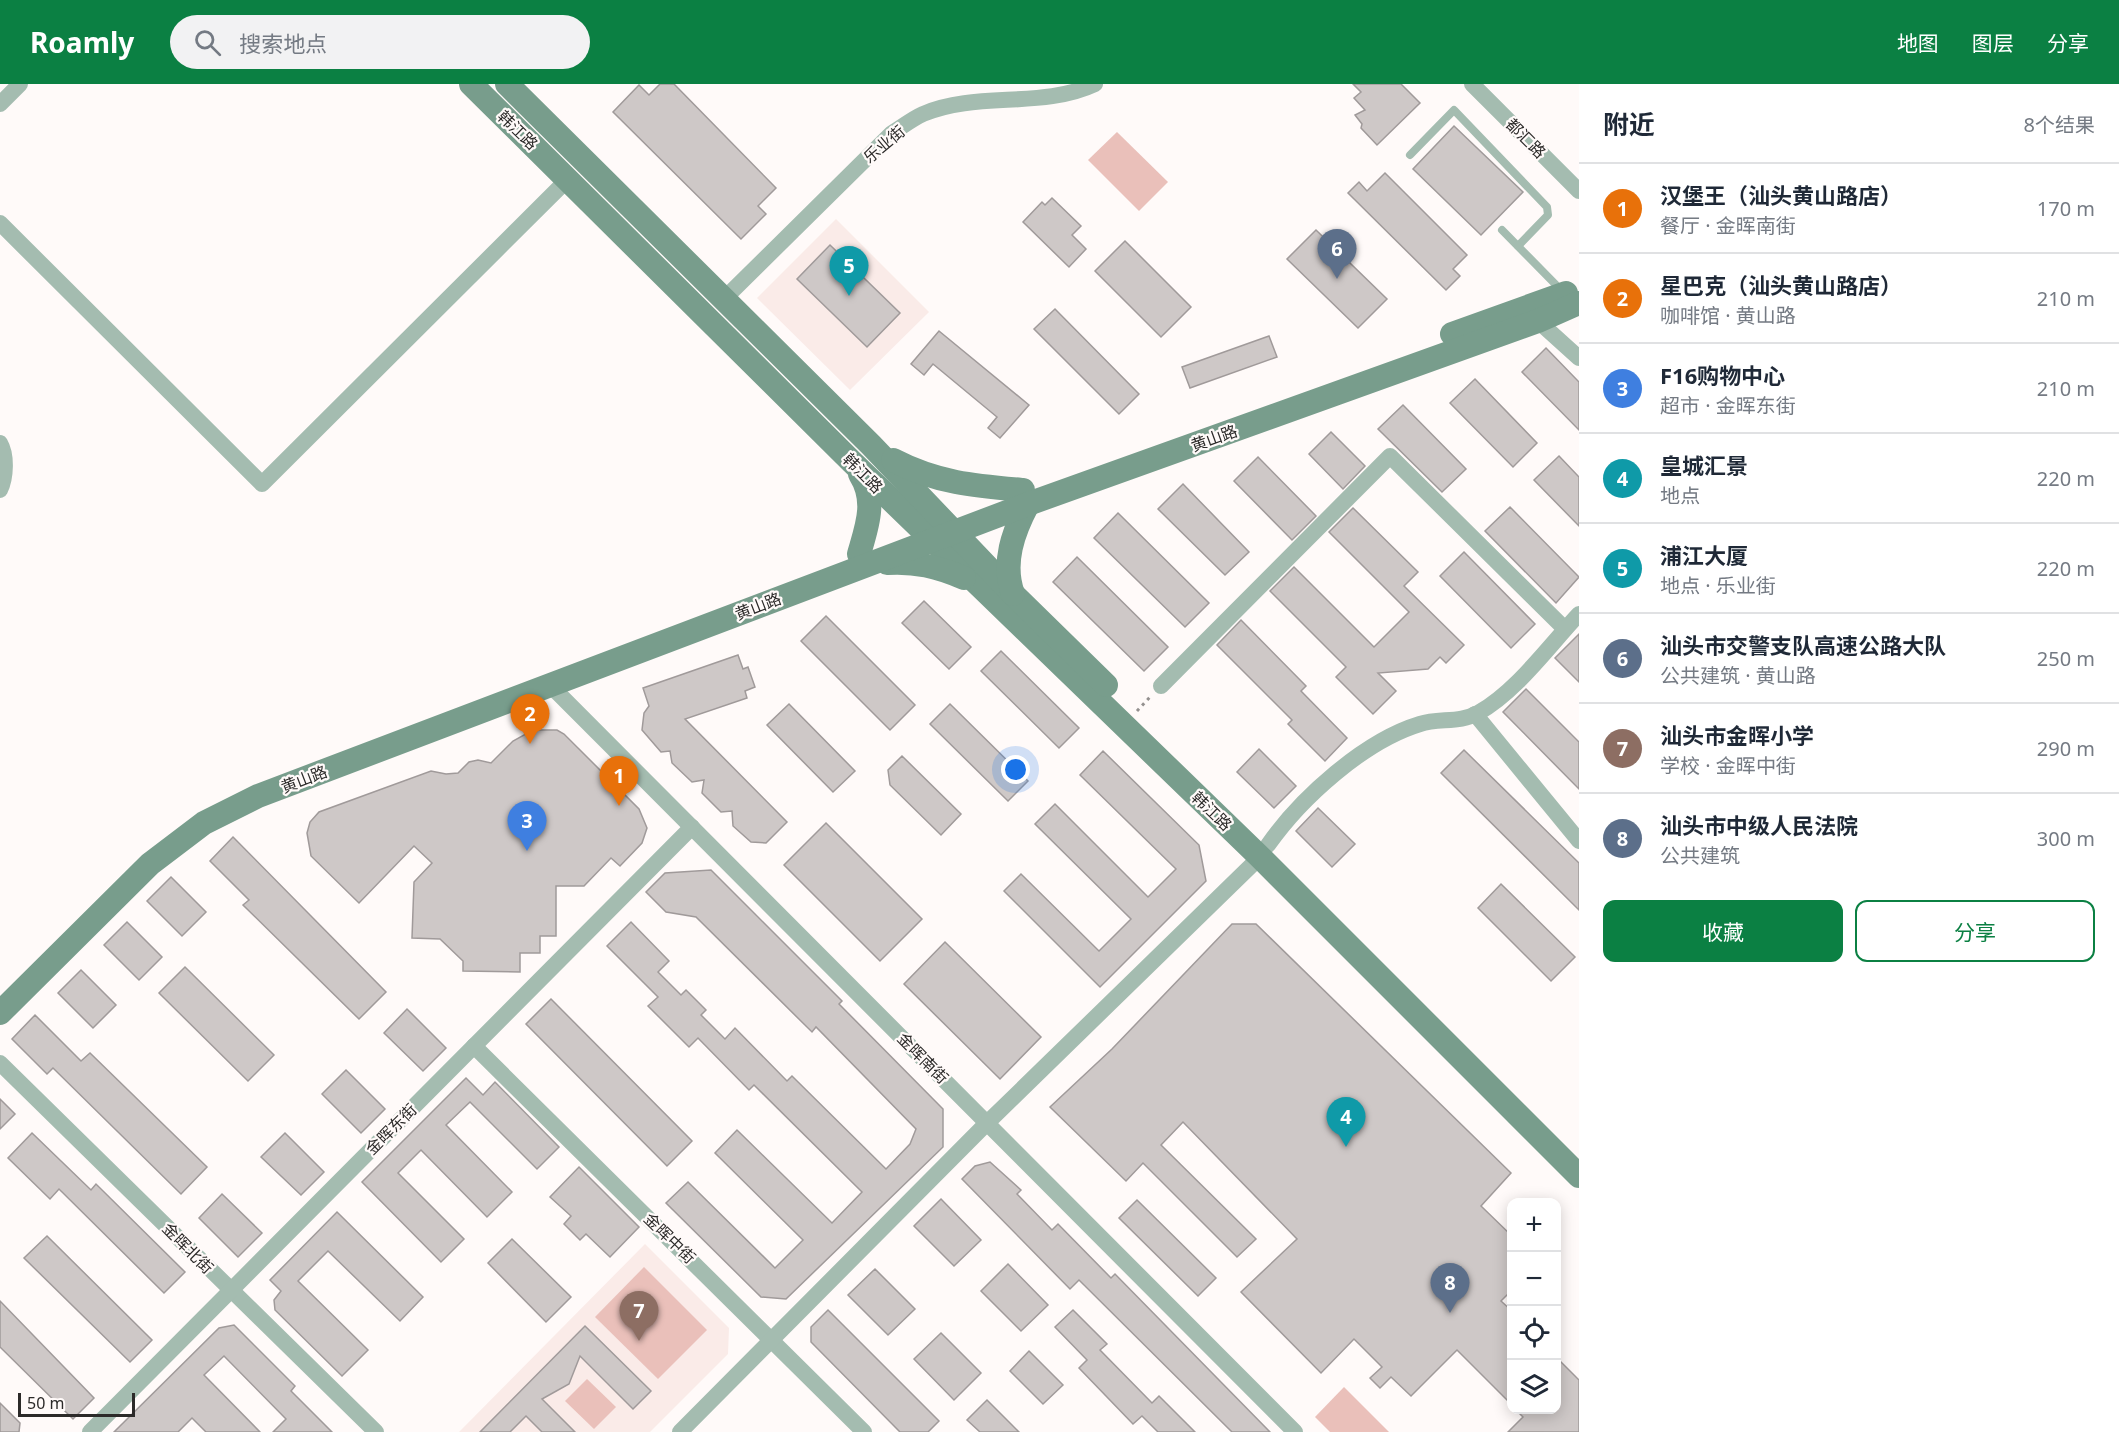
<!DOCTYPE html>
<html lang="zh">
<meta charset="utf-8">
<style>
:root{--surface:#fff;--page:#f2f2f3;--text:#1f2937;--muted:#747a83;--line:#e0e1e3;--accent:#0b8043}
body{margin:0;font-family:"Noto Sans","Noto Sans SC",sans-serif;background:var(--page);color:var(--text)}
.controls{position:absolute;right:18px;bottom:18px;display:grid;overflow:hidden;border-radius:12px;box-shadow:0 3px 15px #0003}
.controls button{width:54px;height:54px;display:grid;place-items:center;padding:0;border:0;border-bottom:2px solid var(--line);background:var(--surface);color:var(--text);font:30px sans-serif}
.scale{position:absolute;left:18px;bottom:15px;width:117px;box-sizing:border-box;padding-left:6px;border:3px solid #2c2a29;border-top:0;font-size:16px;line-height:21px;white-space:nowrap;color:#2c2a29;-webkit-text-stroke:4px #fffaf9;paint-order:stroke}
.you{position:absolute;left:1016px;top:686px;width:21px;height:21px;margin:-15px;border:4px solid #fff;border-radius:50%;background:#1a73e8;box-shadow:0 0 0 9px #1a73e833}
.badge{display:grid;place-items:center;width:39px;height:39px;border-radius:50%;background:var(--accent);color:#fff;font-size:20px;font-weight:700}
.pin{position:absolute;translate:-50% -50px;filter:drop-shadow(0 2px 3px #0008)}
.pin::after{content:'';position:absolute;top:32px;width:21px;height:18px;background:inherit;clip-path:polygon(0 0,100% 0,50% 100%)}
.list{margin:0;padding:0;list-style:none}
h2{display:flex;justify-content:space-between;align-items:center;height:78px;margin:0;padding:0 24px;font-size:26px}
h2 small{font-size:20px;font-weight:400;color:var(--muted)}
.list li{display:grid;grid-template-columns:39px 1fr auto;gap:18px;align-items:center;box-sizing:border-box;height:90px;padding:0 24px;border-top:2px solid var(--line)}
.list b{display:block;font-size:22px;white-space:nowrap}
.list p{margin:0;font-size:20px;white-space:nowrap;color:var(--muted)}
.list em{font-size:20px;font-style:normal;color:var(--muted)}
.actions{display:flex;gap:12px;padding:18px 24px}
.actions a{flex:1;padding:14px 0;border:2px solid var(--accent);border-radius:12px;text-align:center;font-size:21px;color:var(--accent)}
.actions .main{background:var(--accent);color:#fff}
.icon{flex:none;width:33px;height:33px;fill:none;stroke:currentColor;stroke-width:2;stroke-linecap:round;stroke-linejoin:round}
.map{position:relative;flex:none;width:1579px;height:1348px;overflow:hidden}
header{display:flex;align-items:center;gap:36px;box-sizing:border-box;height:84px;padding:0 30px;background:var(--accent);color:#fff}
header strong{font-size:28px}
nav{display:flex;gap:33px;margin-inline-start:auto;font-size:21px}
.search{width:420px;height:54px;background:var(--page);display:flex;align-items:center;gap:15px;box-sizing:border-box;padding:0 21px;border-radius:33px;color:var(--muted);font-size:22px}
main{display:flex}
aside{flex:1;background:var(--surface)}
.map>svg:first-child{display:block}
.built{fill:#faebe8}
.green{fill:#eac0ba}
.building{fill:#cec8c7;stroke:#a09a9a;stroke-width:1.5}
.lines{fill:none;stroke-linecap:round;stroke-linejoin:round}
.path{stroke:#94908f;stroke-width:3;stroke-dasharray:3 4.5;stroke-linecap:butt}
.lane{stroke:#a4bcb0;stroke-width:8}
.street{stroke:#a4bcb0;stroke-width:16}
.secondary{stroke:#789d8c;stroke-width:24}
.labels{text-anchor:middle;stroke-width:4.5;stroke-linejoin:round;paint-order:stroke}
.street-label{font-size:16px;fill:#2c2a29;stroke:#fffaf9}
</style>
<header>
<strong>Roamly</strong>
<div class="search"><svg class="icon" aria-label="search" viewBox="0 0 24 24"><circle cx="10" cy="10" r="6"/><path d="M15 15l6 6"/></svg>搜索地点</div>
<nav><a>地图</a><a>图层</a><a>分享</a></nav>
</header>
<main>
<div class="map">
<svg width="1579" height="1348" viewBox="0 0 1579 1348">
<rect width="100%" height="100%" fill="#fffaf9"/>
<!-- built -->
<g class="built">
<path d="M 836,135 L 929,228 L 850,306 L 757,214 Z"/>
<path d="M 645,1160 L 729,1244 L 728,1270 L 650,1348 L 459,1348 Z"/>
</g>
<!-- green -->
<g class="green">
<path d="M 1117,48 L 1168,98 L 1139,127 L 1088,76 Z"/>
<path d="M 644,1183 L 707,1246 L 658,1295 L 595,1233 Z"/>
<path d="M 587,1295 L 616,1323 L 594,1345 L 565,1317 Z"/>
<path d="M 1344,1303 L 1389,1348 L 1330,1348 L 1315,1333 Z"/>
</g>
<!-- building -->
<g class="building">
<path d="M 660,0 L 674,0 L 776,104 L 758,122 L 766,130 L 741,155 L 613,28 L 639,1 L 649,11 Z"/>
<path d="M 1353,0 L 1401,0 L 1420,19 L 1377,61 L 1361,44 L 1362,40 L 1355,31 L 1365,26 L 1354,14 L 1361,8 Z"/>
<path d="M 1454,42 L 1523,108 L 1481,151 L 1413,85 Z"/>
<path d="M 1385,89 L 1467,171 L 1453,185 L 1460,192 L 1446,206 L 1348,109 L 1359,98 L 1367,107 Z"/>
<path d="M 1052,114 L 1081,142 L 1072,151 L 1086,165 L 1069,183 L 1023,138 L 1042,118 L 1045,121 Z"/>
<path d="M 1316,146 L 1387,215 L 1358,244 L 1287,175 Z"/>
<path d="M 1125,157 L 1191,223 L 1161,253 L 1095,187 Z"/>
<path d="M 830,161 L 900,229 L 867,263 L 797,195 Z"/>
<path d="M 1055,225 L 1139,310 L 1119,330 L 1034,245 Z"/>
<path d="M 939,247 L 1029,321 L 1000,354 L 988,344 L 997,333 L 933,280 L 924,291 L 911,280 Z"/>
<path d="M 1269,252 L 1277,273 L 1190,304 L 1182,283 Z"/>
<path d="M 1546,264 L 1579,298 L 1579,346 L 1522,288 Z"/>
<path d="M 1475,295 L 1537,359 L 1513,383 L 1450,319 Z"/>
<path d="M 1403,321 L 1466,385 L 1442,408 L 1378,345 Z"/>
<path d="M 1331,348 L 1365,382 L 1343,405 L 1309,370 Z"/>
<path d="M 1559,372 L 1579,393 L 1579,442 L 1534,396 Z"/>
<path d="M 1258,373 L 1316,432 L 1292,456 L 1234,397 Z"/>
<path d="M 1183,400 L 1249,468 L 1225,491 L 1158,425 Z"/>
<path d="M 1510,423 L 1579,493 L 1556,519 L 1485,447 Z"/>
<path d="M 1353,424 L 1418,488 L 1404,502 L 1464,561 L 1446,579 L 1440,573 L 1428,585 L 1378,589 L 1396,607 L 1373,630 L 1336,593 L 1346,583 L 1270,507 L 1294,483 L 1374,563 L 1409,528 L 1329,448 Z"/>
<path d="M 1118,429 L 1209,519 L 1185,543 L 1094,454 Z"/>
<path d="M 1464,468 L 1535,540 L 1511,564 L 1440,492 Z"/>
<path d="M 1077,473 L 1168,563 L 1144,587 L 1053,498 Z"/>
<path d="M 924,517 L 971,563 L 949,585 L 902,539 Z"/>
<path d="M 826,532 L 915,621 L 890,646 L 801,557 Z"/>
<path d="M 1241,536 L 1306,602 L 1301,607 L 1347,654 L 1325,677 L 1288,640 L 1292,636 L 1217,561 Z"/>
<path d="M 1579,550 L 1579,598 L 1555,574 Z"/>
<path d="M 1001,567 L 1079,644 L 1059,664 L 981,587 Z"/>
<path d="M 738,571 L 743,585 L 748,583 L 755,603 L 745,607 L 747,614 L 685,635 L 787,738 L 766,759 L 751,758 L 733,742 L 732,727 L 721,728 L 702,709 L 704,696 L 692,698 L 672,679 L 670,667 L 661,668 L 642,646 L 644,629 L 649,622 L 643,604 Z"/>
<path d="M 1526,605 L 1579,658 L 1579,705 L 1503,628 Z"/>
<path d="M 789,620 L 855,687 L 833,708 L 767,641 Z"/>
<path d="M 950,620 L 1028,697 L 1008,717 L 930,640 Z"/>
<path d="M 533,646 L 557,646 L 564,650 L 639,725 L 647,744 L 642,759 L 620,782 L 611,774 L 584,802 L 556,802 L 556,852 L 540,852 L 540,869 L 520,869 L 520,888 L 463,887 L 463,877 L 440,855 L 412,854 L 414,798 L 432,779 L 414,762 L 359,819 L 311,772 L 307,749 L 310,738 L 319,728 L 431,687 L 446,690 L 458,689 L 469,678 L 478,676 L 491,679 L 513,657 Z"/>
<path d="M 1259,665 L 1296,702 L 1274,724 L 1237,688 Z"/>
<path d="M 1464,666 L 1579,779 L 1579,826 L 1441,689 Z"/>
<path d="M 1103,667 L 1199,761 L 1206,797 L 1100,903 L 1004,807 L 1021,790 L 1099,867 L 1131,835 L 1035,740 L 1055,720 L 1148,813 L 1176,785 L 1080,691 Z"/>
<path d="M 902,672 L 961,730 L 941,751 L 890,701 L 888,686 Z"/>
<path d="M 1318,724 L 1355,760 L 1332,783 L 1296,747 Z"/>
<path d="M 826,739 L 922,835 L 880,877 L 784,781 Z"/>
<path d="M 233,753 L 386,908 L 359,935 L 243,821 L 249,816 L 210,777 Z"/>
<path d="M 711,786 L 842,917 L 839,920 L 943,1025 L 943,1063 L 786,1215 L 761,1213 L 666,1119 L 688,1098 L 775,1184 L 803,1156 L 715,1069 L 737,1046 L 832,1139 L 862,1108 L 754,1001 L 749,1006 L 698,954 L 689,963 L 648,922 L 658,913 L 607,862 L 631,838 L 669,877 L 658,888 L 681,911 L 686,906 L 706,926 L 701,931 L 725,955 L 735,944 L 787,997 L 792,992 L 886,1085 L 910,1060 L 916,1045 L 816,943 L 812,948 L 696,833 L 666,828 L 646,808 L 665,789 Z"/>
<path d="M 171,793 L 206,828 L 182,852 L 147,817 Z"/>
<path d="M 1501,800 L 1575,873 L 1551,897 L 1478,824 Z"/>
<path d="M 127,838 L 162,873 L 139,896 L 104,861 Z"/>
<path d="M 1232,840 L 1256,840 L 1511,1089 L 1481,1122 L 1512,1152 L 1512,1206 L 1501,1217 L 1512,1227 L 1512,1321 L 1457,1266 L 1411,1312 L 1391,1293 L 1380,1304 L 1370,1294 L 1382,1283 L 1354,1255 L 1321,1289 L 1241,1208 L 1297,1155 L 1183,1038 L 1161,1061 L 1256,1155 L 1237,1173 L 1143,1079 L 1126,1097 L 1050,1023 L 1112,965 Z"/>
<path d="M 945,858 L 1041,953 L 1000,995 L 904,900 Z"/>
<path d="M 185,883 L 274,971 L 248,997 L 159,909 Z"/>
<path d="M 81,886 L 116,921 L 93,944 L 58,909 Z"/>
<path d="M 551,915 L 692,1057 L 667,1082 L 526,940 Z"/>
<path d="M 407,925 L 446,964 L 423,987 L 384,949 Z"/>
<path d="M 35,931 L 81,977 L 90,969 L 207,1083 L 181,1110 L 53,984 L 47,990 L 12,955 Z"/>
<path d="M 346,986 L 385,1025 L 361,1049 L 322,1010 Z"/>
<path d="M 466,994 L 483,1011 L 495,998 L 559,1063 L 537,1085 L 470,1018 L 446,1041 L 512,1108 L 487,1133 L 421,1066 L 398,1089 L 464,1155 L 441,1178 L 362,1098 Z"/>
<path d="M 0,1015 L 15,1030 L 0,1045 Z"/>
<path d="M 32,1049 L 91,1106 L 96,1100 L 185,1188 L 164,1209 L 59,1105 L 50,1115 L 8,1074 Z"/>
<path d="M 285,1049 L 324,1088 L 301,1111 L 261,1073 Z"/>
<path d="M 990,1078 L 1021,1106 L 1017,1110 L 1052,1146 L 1058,1140 L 1111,1194 L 1115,1190 L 1270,1348 L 1232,1348 L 1079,1196 L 1070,1205 L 962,1095 L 975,1082 Z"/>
<path d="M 579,1083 L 639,1143 L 610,1173 L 586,1150 L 580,1156 L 564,1140 L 571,1132 L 550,1113 Z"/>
<path d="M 222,1110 L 262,1149 L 238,1173 L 199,1134 Z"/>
<path d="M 941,1115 L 981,1156 L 954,1182 L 914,1142 Z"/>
<path d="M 1137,1116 L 1216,1194 L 1198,1212 L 1119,1134 Z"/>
<path d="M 337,1128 L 423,1213 L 400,1237 L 328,1167 L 298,1197 L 368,1266 L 342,1292 L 275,1226 L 274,1216 L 281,1207 L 270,1196 Z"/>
<path d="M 47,1152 L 152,1256 L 130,1278 L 24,1174 Z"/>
<path d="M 512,1155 L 571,1213 L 546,1238 L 488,1179 Z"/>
<path d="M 1008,1180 L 1048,1221 L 1021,1247 L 981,1207 Z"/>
<path d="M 875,1185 L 915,1225 L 888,1251 L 848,1211 Z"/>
<path d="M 0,1217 L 94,1314 L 73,1335 L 0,1263 Z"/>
<path d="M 828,1226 L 939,1337 L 928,1348 L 900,1348 L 811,1258 L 811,1243 Z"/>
<path d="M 1073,1226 L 1107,1260 L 1100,1266 L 1152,1319 L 1159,1312 L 1195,1348 L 1158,1348 L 1142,1332 L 1133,1340 L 1079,1284 L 1087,1276 L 1055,1243 Z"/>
<path d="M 234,1241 L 295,1302 L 291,1307 L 332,1348 L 273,1348 L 286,1335 L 224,1272 L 204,1291 L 260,1348 L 206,1348 L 192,1334 L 178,1348 L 114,1348 L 219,1244 Z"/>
<path d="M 585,1242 L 651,1307 L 633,1325 L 580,1272 L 569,1300 L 542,1315 L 575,1348 L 542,1348 L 526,1332 L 510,1348 L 480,1348 Z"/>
<path d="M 941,1249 L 981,1289 L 954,1316 L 914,1275 Z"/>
<path d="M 1029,1267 L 1063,1301 L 1043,1320 L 1010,1287 Z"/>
<path d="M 1557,1274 L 1579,1296 L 1579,1348 L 1508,1348 L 1523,1333 L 1516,1326 L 1557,1326 Z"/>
<path d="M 987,1316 L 1019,1348 L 980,1348 L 967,1336 Z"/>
<path d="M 0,1319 L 20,1339 L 19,1348 L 0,1348 Z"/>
</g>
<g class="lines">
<!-- path -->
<path class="path" d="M 1137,627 L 1151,612"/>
<!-- lane -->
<g class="lane">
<path d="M 1410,71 L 1454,26 L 1547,123 L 1548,131 L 1518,162"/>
<path d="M 1502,146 L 1562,207"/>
</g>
<!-- street -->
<g class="street">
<path d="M 1472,0 L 1579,107"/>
<path d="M 0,20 L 20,0"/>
<path d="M 0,139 L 262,400 L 568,95"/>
<path d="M 723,216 L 892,49 C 902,43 912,35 923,30 C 977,7 1042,25 1095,0"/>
<path d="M 1538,237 L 1579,274"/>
<path d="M 0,359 C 7,371 6,394 0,406"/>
<path d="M 550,601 L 1295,1348"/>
<path d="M 1161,602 L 1390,372 L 1565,545"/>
<path d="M 1475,630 L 1579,757"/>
<path d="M 1268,761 C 1301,714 1364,657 1420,640 C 1439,634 1460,639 1478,629 C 1516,608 1549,562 1579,530"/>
<path d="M 474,962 L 864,1348"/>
<path d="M 0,979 L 376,1348"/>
<path d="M 90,1348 L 692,743"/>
<path d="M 680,1348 L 987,1039 L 1260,773"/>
</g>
<!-- secondary -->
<g class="secondary">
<path d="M 471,0 L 852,378 L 1260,773 L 1579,1092"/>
<path d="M 507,0 L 871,361 L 1013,510 L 1106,601"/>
<path d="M 1452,250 L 1566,209"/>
<path d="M 893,376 C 937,399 975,402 1023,406"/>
<path d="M 859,470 C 867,442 877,417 860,390"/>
<path d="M 887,479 C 915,477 938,483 964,494"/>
<path d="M 1013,510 C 1002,479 1013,448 1028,420"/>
<path d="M 0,929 L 150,780 L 204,739 L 258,712 L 1028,420 L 1538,237 L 1579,219"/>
</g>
</g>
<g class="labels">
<!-- street labels -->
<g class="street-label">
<text transform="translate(518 46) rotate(44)" y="6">韩江路</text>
<text transform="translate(1526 54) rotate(45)" y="6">都汇路</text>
<text transform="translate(884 60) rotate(-40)" y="6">乐业街</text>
<text transform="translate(1214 354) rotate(-20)" y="6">黄山路</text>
<text transform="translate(863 389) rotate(45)" y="6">韩江路</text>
<text transform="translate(758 522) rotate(-21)" y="6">黄山路</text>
<text transform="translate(304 695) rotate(-21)" y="6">黄山路</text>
<text transform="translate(1212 727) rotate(44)" y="6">韩江路</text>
<text transform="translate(923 974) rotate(45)" y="6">金晖南街</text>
<text transform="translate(391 1045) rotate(-45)" y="6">金晖东街</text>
<text transform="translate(670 1154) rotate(44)" y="6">金晖中街</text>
<text transform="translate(188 1164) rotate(45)" y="6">金晖北街</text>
</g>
</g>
</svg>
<div class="controls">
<button>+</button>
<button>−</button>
<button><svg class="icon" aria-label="locate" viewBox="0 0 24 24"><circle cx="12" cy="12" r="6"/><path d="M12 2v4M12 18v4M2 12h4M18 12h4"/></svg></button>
<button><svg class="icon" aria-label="layers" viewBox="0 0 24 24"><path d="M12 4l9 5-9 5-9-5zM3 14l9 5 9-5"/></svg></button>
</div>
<div class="scale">50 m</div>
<div class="you"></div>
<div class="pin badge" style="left:619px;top:722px;background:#e8710a">1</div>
<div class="pin badge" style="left:530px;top:660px;background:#e8710a">2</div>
<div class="pin badge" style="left:527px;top:767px;background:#3f7fe0">3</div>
<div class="pin badge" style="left:1346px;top:1063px;background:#0f9aa8">4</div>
<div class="pin badge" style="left:849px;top:212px;background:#0f9aa8">5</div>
<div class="pin badge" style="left:1337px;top:195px;background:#5c6f8a">6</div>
<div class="pin badge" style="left:639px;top:1257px;background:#8d6e63">7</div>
<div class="pin badge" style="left:1450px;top:1229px;background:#5c6f8a">8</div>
</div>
<aside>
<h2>附近<small>8个结果</small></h2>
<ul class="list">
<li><span class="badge" style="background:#e8710a">1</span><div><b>汉堡王（汕头黄山路店）</b><p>餐厅 · 金晖南街</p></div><em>170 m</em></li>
<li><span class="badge" style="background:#e8710a">2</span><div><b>星巴克（汕头黄山路店）</b><p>咖啡馆 · 黄山路</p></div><em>210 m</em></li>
<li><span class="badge" style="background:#3f7fe0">3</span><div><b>F16购物中心</b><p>超市 · 金晖东街</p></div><em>210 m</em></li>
<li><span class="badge" style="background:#0f9aa8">4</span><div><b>皇城汇景</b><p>地点</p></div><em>220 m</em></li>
<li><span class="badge" style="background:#0f9aa8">5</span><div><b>浦江大厦</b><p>地点 · 乐业街</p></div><em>220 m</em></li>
<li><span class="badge" style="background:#5c6f8a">6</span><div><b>汕头市交警支队高速公路大队</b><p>公共建筑 · 黄山路</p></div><em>250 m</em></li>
<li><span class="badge" style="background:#8d6e63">7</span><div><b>汕头市金晖小学</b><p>学校 · 金晖中街</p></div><em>290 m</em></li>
<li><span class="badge" style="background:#5c6f8a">8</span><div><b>汕头市中级人民法院</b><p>公共建筑</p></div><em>300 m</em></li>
</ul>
<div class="actions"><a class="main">收藏</a><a>分享</a></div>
</aside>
</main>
